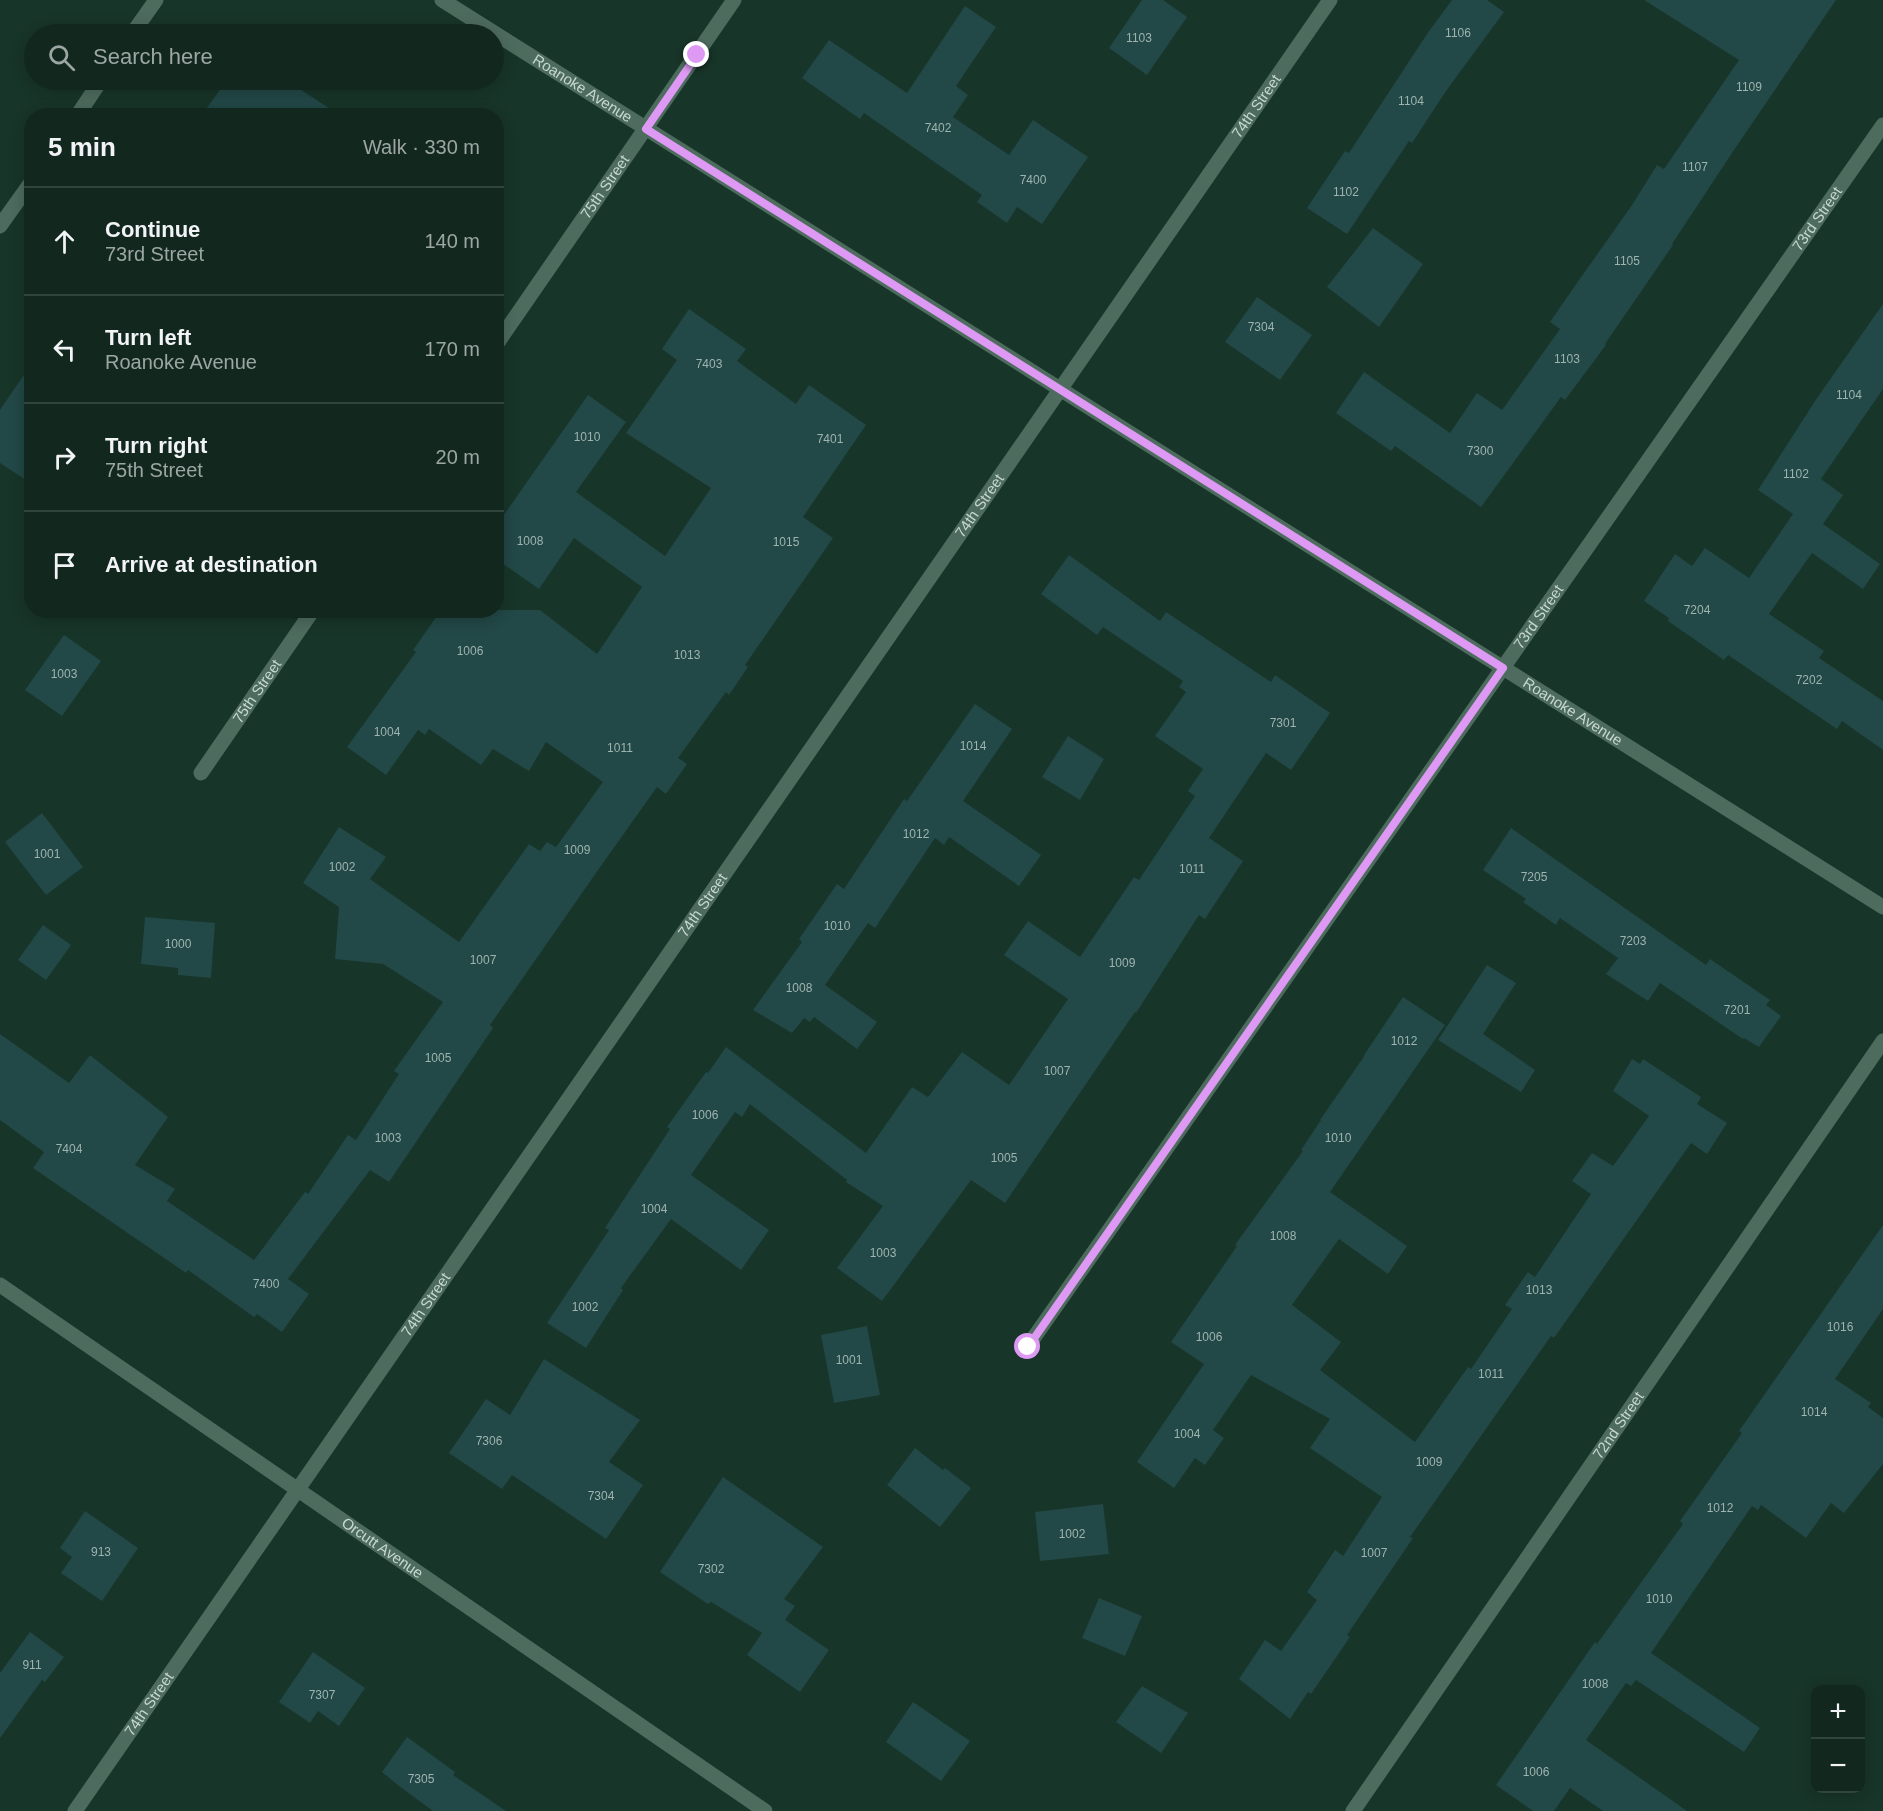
<!DOCTYPE html>
<meta charset="utf-8">
<style>
:root{--surface:#12281f;--page:#1f342c;--text:#f1f3f6;--muted:#9ca6a4;--line:#31443d}
body{margin:0;font-family:Helvetica,sans-serif;background:var(--page);color:var(--text)}
.controls{position:absolute;right:18px;bottom:18px;display:grid;overflow:hidden;border-radius:12px;box-shadow:0 3px 15px #0003}
.controls button{width:54px;height:54px;display:grid;place-items:center;padding:0;border:0;border-bottom:2px solid var(--line);background:var(--surface);color:var(--text);font:30px sans-serif}
.stop{position:absolute;width:18px;height:18px;margin:-14px;border:4px solid #dd99f3;border-radius:50%;background:#fff}
.stop.end{background:#dd99f3;border-color:#fff;box-shadow:0 2px 6px #0008}
.list{margin:0;padding:0;list-style:none}
h2{display:flex;justify-content:space-between;align-items:center;height:78px;margin:0;padding:0 24px;font-size:26px}
h2 small{font-size:20px;font-weight:400;color:var(--muted)}
.list li{display:grid;grid-template-columns:39px 1fr auto;gap:18px;align-items:center;box-sizing:border-box;height:108px;padding:0 24px;border-top:2px solid var(--line)}
.list b{display:block;font-size:22px;white-space:nowrap}
.list p{margin:0;font-size:20px;white-space:nowrap;color:var(--muted)}
.list em{font-size:20px;font-style:normal;color:var(--muted)}
.icon{flex:none;width:33px;height:33px;fill:none;stroke:currentColor;stroke-width:2;stroke-linecap:round;stroke-linejoin:round}
.map{position:relative;flex:none;width:1883px;height:1811px;overflow:hidden}
.search{position:absolute;background:var(--surface);box-shadow:0 3px 15px #0003;left:24px;top:24px;width:480px;height:66px;display:flex;align-items:center;gap:15px;box-sizing:border-box;padding:0 21px;border-radius:33px;color:var(--muted);font-size:22px}
.panel{position:absolute;background:var(--surface);box-shadow:0 3px 15px #0003;left:24px;top:108px;width:480px;height:510px;border-radius:24px}
.map>svg:first-child{display:block}
.building{fill:#224847}
.lines{fill:none;stroke-linecap:round;stroke-linejoin:round}
.minor{stroke:#4d6c5e;stroke-width:15}
.route{stroke:#dd99f3;stroke-width:8}
.labels{text-anchor:middle;stroke-width:4.5;stroke-linejoin:round;paint-order:stroke}
.number-label{font-size:12px;fill:#9eb4ae}
.street-label{font-size:15px;fill:#c7d8d0;stroke:#183529}
</style>
<div class="map">
<svg width="1883" height="1811" viewBox="0 0 1883 1811">
<rect width="100%" height="100%" fill="#183529"/>
<!-- building -->
<g class="building">
<path d="M 1142,0 L 1163,0 L 1187,17 L 1147,75 L 1109,48 Z"/>
<path d="M 1452,0 L 1487,0 L 1504,12 L 1446,91 L 1412,143 L 1409,141 L 1347,234 L 1307,208 L 1345,151 L 1349,153 L 1427,34 Z"/>
<path d="M 1644,0 L 1836,0 L 1732,153 L 1672,244 L 1673,245 L 1605,344 L 1606,345 L 1565,400 L 1561,397 L 1481,507 L 1395,446 L 1391,451 L 1336,413 L 1364,372 L 1450,433 L 1477,393 L 1502,410 L 1560,329 L 1550,322 L 1572,290 L 1632,205 L 1657,165 L 1664,169 L 1739,60 Z"/>
<path d="M 965,6 L 996,27 L 956,86 L 968,95 L 953,117 L 1009,155 L 1033,120 L 1088,157 L 1042,224 L 1017,207 L 1007,223 L 977,202 L 982,195 L 864,113 L 860,119 L 802,78 L 829,40 L 907,93 Z"/>
<path d="M 227,80 L 286,80 L 341,116 L 201,116 Z"/>
<path d="M 1373,228 L 1423,264 L 1379,327 L 1327,287 Z"/>
<path d="M 1257,297 L 1312,335 L 1280,380 L 1225,342 Z"/>
<path d="M 1883,304 L 1883,389 L 1821,479 L 1843,495 L 1823,524 L 1880,564 L 1863,589 L 1812,553 L 1769,614 L 1824,651 L 1819,658 L 1883,701 L 1883,750 L 1842,721 L 1837,729 L 1728,655 L 1724,660 L 1668,621 L 1669,618 L 1644,601 L 1675,554 L 1692,566 L 1705,548 L 1749,578 L 1793,514 L 1758,490 L 1817,398 Z"/>
<path d="M 689,309 L 746,349 L 737,361 L 796,404 L 809,385 L 866,425 L 803,517 L 833,538 L 745,665 L 748,667 L 729,695 L 726,692 L 678,758 L 687,764 L 666,794 L 657,787 L 603,863 L 490,1025 L 493,1028 L 389,1182 L 370,1170 L 288,1279 L 309,1294 L 282,1332 L 257,1314 L 254,1317 L 188,1270 L 186,1273 L 33,1168 L 44,1152 L 0,1120 L 0,1034 L 69,1083 L 90,1055 L 168,1117 L 135,1165 L 175,1189 L 167,1201 L 254,1260 L 305,1192 L 308,1194 L 348,1135 L 356,1140 L 399,1074 L 394,1071 L 443,1002 L 383,964 L 335,959 L 339,907 L 303,883 L 339,827 L 386,857 L 370,879 L 459,942 L 529,844 L 540,851 L 547,842 L 556,847 L 603,782 L 546,742 L 529,771 L 493,749 L 481,765 L 429,729 L 425,735 L 418,730 L 386,775 L 347,747 L 416,652 L 413,650 L 441,610 L 540,610 L 597,654 L 642,587 L 574,538 L 539,589 L 496,559 L 496,526 L 588,395 L 626,422 L 576,492 L 665,556 L 711,488 L 626,433 L 677,360 L 662,349 Z"/>
<path d="M 32,363 L 32,484 L 0,463 L 0,410 Z"/>
<path d="M 1069,555 L 1160,621 L 1166,612 L 1271,682 L 1275,675 L 1330,713 L 1291,770 L 1266,753 L 1209,838 L 1243,861 L 1205,919 L 1199,915 L 1136,1013 L 1135,1012 L 1005,1203 L 971,1180 L 882,1301 L 837,1268 L 883,1206 L 846,1182 L 847,1180 L 750,1104 L 742,1117 L 735,1112 L 691,1175 L 769,1230 L 741,1270 L 671,1219 L 621,1288 L 623,1290 L 586,1348 L 547,1323 L 609,1230 L 605,1228 L 670,1129 L 667,1127 L 706,1072 L 708,1073 L 726,1047 L 866,1153 L 912,1087 L 928,1097 L 962,1052 L 1009,1085 L 1068,999 L 1004,955 L 1028,921 L 1080,957 L 1134,877 L 1139,880 L 1195,796 L 1188,791 L 1203,769 L 1155,736 L 1186,692 L 1179,687 L 1183,681 L 1103,627 L 1097,635 L 1041,594 Z"/>
<path d="M 64,635 L 101,661 L 62,716 L 25,690 Z"/>
<path d="M 975,704 L 1012,729 L 963,801 L 1041,855 L 1019,886 L 949,837 L 944,845 L 935,838 L 875,928 L 868,923 L 825,985 L 877,1022 L 857,1049 L 814,1017 L 810,1022 L 804,1018 L 792,1033 L 753,1010 L 802,942 L 799,939 L 837,884 L 844,889 L 904,799 L 907,801 Z"/>
<path d="M 1068,736 L 1104,759 L 1080,800 L 1042,777 Z"/>
<path d="M 42,813 L 83,867 L 46,895 L 5,842 Z"/>
<path d="M 1511,828 L 1706,965 L 1710,959 L 1770,1000 L 1766,1005 L 1781,1016 L 1759,1047 L 1744,1038 L 1743,1039 L 1660,983 L 1648,1001 L 1606,974 L 1618,958 L 1560,918 L 1556,925 L 1523,902 L 1526,899 L 1483,870 Z"/>
<path d="M 145,917 L 215,923 L 211,978 L 178,975 L 178,968 L 141,964 Z"/>
<path d="M 43,925 L 71,945 L 46,980 L 18,960 Z"/>
<path d="M 1487,965 L 1516,983 L 1483,1034 L 1535,1070 L 1521,1092 L 1438,1040 Z"/>
<path d="M 1403,997 L 1445,1025 L 1330,1192 L 1407,1246 L 1388,1274 L 1339,1239 L 1292,1305 L 1341,1342 L 1320,1370 L 1415,1442 L 1468,1367 L 1471,1369 L 1512,1309 L 1505,1305 L 1528,1272 L 1535,1277 L 1591,1194 L 1572,1181 L 1592,1153 L 1613,1166 L 1649,1116 L 1613,1091 L 1632,1059 L 1640,1064 L 1643,1059 L 1701,1097 L 1697,1104 L 1727,1123 L 1707,1154 L 1691,1143 L 1554,1338 L 1551,1336 L 1410,1537 L 1413,1538 L 1347,1635 L 1350,1637 L 1311,1694 L 1308,1692 L 1290,1719 L 1239,1679 L 1265,1640 L 1281,1651 L 1317,1600 L 1307,1592 L 1335,1550 L 1343,1556 L 1382,1497 L 1310,1448 L 1330,1419 L 1251,1375 L 1213,1430 L 1224,1438 L 1205,1465 L 1195,1458 L 1174,1488 L 1137,1462 L 1204,1364 L 1171,1342 L 1237,1246 L 1235,1245 L 1303,1151 L 1301,1150 L 1321,1120 L 1320,1120 L 1365,1055 L 1364,1055 Z"/>
<path d="M 1883,1225 L 1883,1309 L 1835,1379 L 1871,1403 L 1868,1407 L 1883,1418 L 1883,1464 L 1844,1513 L 1831,1503 L 1806,1538 L 1761,1505 L 1758,1510 L 1752,1506 L 1651,1653 L 1760,1728 L 1744,1752 L 1636,1680 L 1631,1686 L 1626,1683 L 1586,1740 L 1687,1811 L 1603,1811 L 1570,1788 L 1554,1811 L 1533,1811 L 1496,1785 L 1595,1642 L 1597,1644 L 1683,1524 L 1680,1521 L 1742,1433 L 1739,1431 Z"/>
<path d="M 867,1326 L 880,1395 L 834,1403 L 821,1335 Z"/>
<path d="M 544,1359 L 640,1420 L 609,1462 L 643,1485 L 606,1539 L 512,1475 L 502,1489 L 449,1453 L 486,1399 L 510,1415 Z"/>
<path d="M 915,1448 L 943,1470 L 945,1468 L 971,1488 L 940,1527 L 887,1485 Z"/>
<path d="M 723,1477 L 823,1547 L 784,1599 L 795,1606 L 785,1620 L 829,1650 L 800,1692 L 747,1655 L 762,1633 L 711,1602 L 708,1604 L 660,1572 Z"/>
<path d="M 1103,1504 L 1109,1554 L 1040,1561 L 1035,1512 Z"/>
<path d="M 85,1511 L 138,1548 L 102,1601 L 61,1573 L 72,1557 L 60,1548 Z"/>
<path d="M 1099,1598 L 1142,1616 L 1125,1656 L 1082,1638 Z"/>
<path d="M 30,1632 L 64,1657 L 45,1682 L 42,1680 L 0,1738 L 0,1673 Z"/>
<path d="M 313,1652 L 365,1688 L 339,1726 L 318,1711 L 310,1723 L 279,1702 Z"/>
<path d="M 1142,1686 L 1188,1713 L 1161,1753 L 1116,1722 Z"/>
<path d="M 913,1702 L 970,1741 L 941,1781 L 886,1742 Z"/>
<path d="M 407,1737 L 455,1772 L 453,1775 L 506,1811 L 433,1811 L 399,1786 L 382,1772 Z"/>
</g>
<g class="lines">
<!-- minor -->
<g class="minor">
<path id="s1" d="M 442,0 L 1883,907"/>
<path d="M 132,34 L 156,0"/>
<path d="M 77,116 L 101,80"/>
<path d="M 0,226 L 32,181"/>
<path id="s2" d="M 496,345 L 734,0"/>
<path id="s3" d="M 201,773 L 313,610"/>
<path id="s4" d="M 0,1285 L 765,1811"/>
<path id="s5" d="M 1028,1346 L 1883,125"/>
<path id="s6" d="M 75,1811 L 1330,0"/>
<path id="s7" d="M 1353,1811 L 1883,1041"/>
</g>
</g>
<g class="lines">
<!-- route -->
<path class="route" d="M 697,55 L 646,129 L 1503,668 L 1028,1347"/>
</g>
<g class="labels">
<!-- number labels -->
<g class="number-label">
<text x="1458" y="37">1106</text>
<text x="1139" y="42">1103</text>
<text x="1749" y="91">1109</text>
<text x="1411" y="105">1104</text>
<text x="938" y="132">7402</text>
<text x="1695" y="171">1107</text>
<text x="1033" y="184">7400</text>
<text x="1346" y="196">1102</text>
<text x="1627" y="265">1105</text>
<text x="1261" y="331">7304</text>
<text x="1567" y="363">1103</text>
<text x="709" y="368">7403</text>
<text x="1849" y="399">1104</text>
<text x="587" y="441">1010</text>
<text x="830" y="443">7401</text>
<text x="1480" y="455">7300</text>
<text x="1796" y="478">1102</text>
<text x="530" y="545">1008</text>
<text x="786" y="546">1015</text>
<text x="1697" y="614">7204</text>
<text x="470" y="655">1006</text>
<text x="687" y="659">1013</text>
<text x="64" y="678">1003</text>
<text x="1809" y="684">7202</text>
<text x="1283" y="727">7301</text>
<text x="387" y="736">1004</text>
<text x="973" y="750">1014</text>
<text x="620" y="752">1011</text>
<text x="916" y="838">1012</text>
<text x="577" y="854">1009</text>
<text x="47" y="858">1001</text>
<text x="342" y="871">1002</text>
<text x="1192" y="873">1011</text>
<text x="1534" y="881">7205</text>
<text x="837" y="930">1010</text>
<text x="1633" y="945">7203</text>
<text x="178" y="948">1000</text>
<text x="483" y="964">1007</text>
<text x="1122" y="967">1009</text>
<text x="799" y="992">1008</text>
<text x="1737" y="1014">7201</text>
<text x="1404" y="1045">1012</text>
<text x="438" y="1062">1005</text>
<text x="1057" y="1075">1007</text>
<text x="705" y="1119">1006</text>
<text x="388" y="1142">1003</text>
<text x="1338" y="1142">1010</text>
<text x="69" y="1153">7404</text>
<text x="1004" y="1162">1005</text>
<text x="654" y="1213">1004</text>
<text x="1283" y="1240">1008</text>
<text x="883" y="1257">1003</text>
<text x="266" y="1288">7400</text>
<text x="1539" y="1294">1013</text>
<text x="585" y="1311">1002</text>
<text x="1840" y="1331">1016</text>
<text x="1209" y="1341">1006</text>
<text x="849" y="1364">1001</text>
<text x="1491" y="1378">1011</text>
<text x="1814" y="1416">1014</text>
<text x="1187" y="1438">1004</text>
<text x="489" y="1445">7306</text>
<text x="1429" y="1466">1009</text>
<text x="601" y="1500">7304</text>
<text x="1720" y="1512">1012</text>
<text x="1072" y="1538">1002</text>
<text x="101" y="1556">913</text>
<text x="1374" y="1557">1007</text>
<text x="711" y="1573">7302</text>
<text x="1659" y="1603">1010</text>
<text x="32" y="1669">911</text>
<text x="1595" y="1688">1008</text>
<text x="322" y="1699">7307</text>
<text x="1536" y="1776">1006</text>
<text x="421" y="1783">7305</text>
</g>
<!-- street labels -->
<g class="street-label">
<text dy="5" stroke="none"><textPath href="#s1" startOffset="166">Roanoke Avenue</textPath></text>
<text dy="5" stroke="none"><textPath href="#s6" startOffset="2074">74th Street</textPath></text>
<text dy="5" stroke="none"><textPath href="#s2" startOffset="192">75th Street</textPath></text>
<text dy="5" stroke="none"><textPath href="#s5" startOffset="1376">73rd Street</textPath></text>
<text dy="5" stroke="none"><textPath href="#s6" startOffset="1588">74th Street</textPath></text>
<text dy="5" stroke="none"><textPath href="#s5" startOffset="890">73rd Street</textPath></text>
<text dy="5" stroke="none"><textPath href="#s3" startOffset="99">75th Street</textPath></text>
<text dy="5" stroke="none"><textPath href="#s1" startOffset="1336">Roanoke Avenue</textPath></text>
<text dy="5" stroke="none"><textPath href="#s6" startOffset="1102">74th Street</textPath></text>
<text dy="5" stroke="none"><textPath href="#s6" startOffset="616">74th Street</textPath></text>
<text dy="5" stroke="none"><textPath href="#s7" startOffset="468">72nd Street</textPath></text>
<text dy="5" stroke="none"><textPath href="#s4" startOffset="464">Orcutt Avenue</textPath></text>
<text dy="5" stroke="none"><textPath href="#s6" startOffset="130">74th Street</textPath></text>
</g>
</g>
</svg>
<div class="controls">
<button>+</button>
<button>−</button>
</div>
<div class="stop" style="left:1028px;top:1347px"></div>
<div class="stop end" style="left:697px;top:55px"></div>
<div class="search"><svg class="icon" aria-label="search" viewBox="0 0 24 24"><circle cx="10" cy="10" r="6"/><path d="M15 15l6 6"/></svg>Search here</div>
<section class="panel">
<h2>5 min<small>Walk · 330 m</small></h2>
<ul class="list">
<li><svg class="icon" aria-label="ahead" viewBox="0 0 24 24"><path d="M12 20V5M6 11l6-6 6 6"/></svg><div><b>Continue</b><p>73rd Street</p></div><em>140 m</em></li>
<li><svg class="icon" aria-label="left" viewBox="0 0 24 24"><path d="M17 20v-9H6M10 6l-5 5 5 5"/></svg><div><b>Turn left</b><p>Roanoke Avenue</p></div><em>170 m</em></li>
<li><svg class="icon" aria-label="right" viewBox="0 0 24 24"><path d="M7 20v-9h11M14 6l5 5-5 5"/></svg><div><b>Turn right</b><p>75th Street</p></div><em>20 m</em></li>
<li><svg class="icon" aria-label="arrive" viewBox="0 0 24 24"><path d="M6 21V4h12l-3 4 3 4H6"/></svg><div><b>Arrive at destination</b></div></li>
</ul>
</section>
</div>
